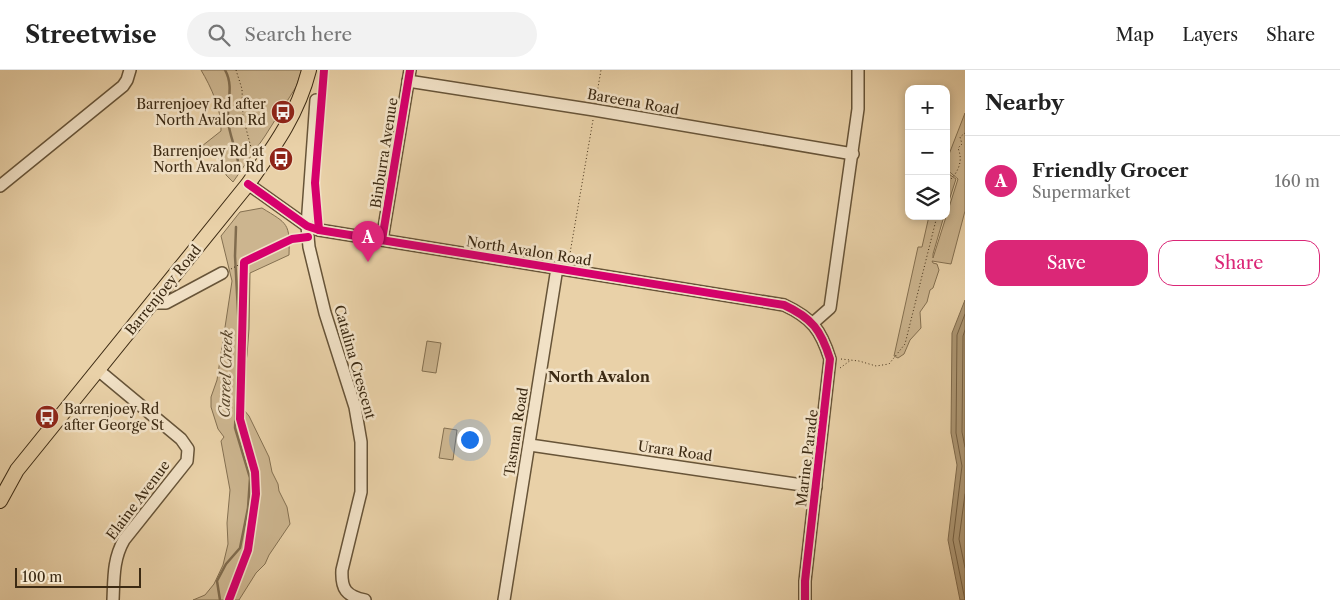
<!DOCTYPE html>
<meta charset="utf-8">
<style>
:root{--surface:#fff;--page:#f2f2f2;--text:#222;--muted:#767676;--line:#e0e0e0;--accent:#db2777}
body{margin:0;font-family:"Libre Caslon Text",serif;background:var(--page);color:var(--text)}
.controls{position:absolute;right:15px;top:15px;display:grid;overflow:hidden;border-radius:10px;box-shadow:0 2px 8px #0003}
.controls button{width:45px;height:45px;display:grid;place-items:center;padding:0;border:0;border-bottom:1px solid var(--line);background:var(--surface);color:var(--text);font:25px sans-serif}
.scale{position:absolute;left:15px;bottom:12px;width:126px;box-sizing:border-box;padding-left:5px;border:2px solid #3c2a13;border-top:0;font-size:14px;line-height:18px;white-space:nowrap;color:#3c2a13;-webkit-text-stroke:4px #f1e1c6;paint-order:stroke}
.you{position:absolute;left:469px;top:369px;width:18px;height:18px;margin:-12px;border:4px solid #fff;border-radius:50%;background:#1a73e8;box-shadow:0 0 0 8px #1a73e833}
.badge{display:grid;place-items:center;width:32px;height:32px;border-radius:50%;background:var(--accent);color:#fff;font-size:16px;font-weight:700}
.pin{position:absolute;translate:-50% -41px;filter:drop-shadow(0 1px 2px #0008)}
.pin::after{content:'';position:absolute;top:26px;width:18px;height:15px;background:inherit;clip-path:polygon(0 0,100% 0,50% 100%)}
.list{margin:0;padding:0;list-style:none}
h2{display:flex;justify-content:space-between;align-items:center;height:65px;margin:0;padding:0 20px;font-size:21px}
h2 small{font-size:16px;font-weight:400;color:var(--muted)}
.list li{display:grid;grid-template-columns:32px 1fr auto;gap:15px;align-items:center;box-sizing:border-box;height:90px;padding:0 20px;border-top:1px solid var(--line)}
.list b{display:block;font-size:19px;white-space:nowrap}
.list p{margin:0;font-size:16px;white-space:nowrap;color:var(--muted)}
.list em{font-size:16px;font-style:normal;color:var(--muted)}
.actions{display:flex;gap:10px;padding:15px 20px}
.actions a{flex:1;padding:11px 0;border:1px solid var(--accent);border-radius:15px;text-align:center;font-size:18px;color:var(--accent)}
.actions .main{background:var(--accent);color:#fff}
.icon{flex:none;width:28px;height:28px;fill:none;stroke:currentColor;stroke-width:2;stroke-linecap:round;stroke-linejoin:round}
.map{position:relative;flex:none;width:965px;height:530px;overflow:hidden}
header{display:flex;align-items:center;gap:30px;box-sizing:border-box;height:70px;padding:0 25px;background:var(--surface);border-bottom:1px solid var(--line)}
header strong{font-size:24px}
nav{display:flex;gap:28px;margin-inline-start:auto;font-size:18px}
.search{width:350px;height:45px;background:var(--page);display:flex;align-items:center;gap:12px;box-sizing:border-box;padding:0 18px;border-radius:28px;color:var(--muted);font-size:19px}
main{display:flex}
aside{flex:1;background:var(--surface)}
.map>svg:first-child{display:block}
.green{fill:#ccb58f;stroke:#847051}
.water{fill:#ae9875;stroke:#806c4e}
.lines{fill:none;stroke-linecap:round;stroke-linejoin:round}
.shore{stroke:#756144;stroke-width:1}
.stream{stroke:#806c4e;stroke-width:2.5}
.minor-casing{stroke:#675438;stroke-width:14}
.major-casing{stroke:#3c2a13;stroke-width:16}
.path{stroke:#3c2a13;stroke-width:1;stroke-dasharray:1 2.5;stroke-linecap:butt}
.minor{stroke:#f1e1c6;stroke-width:11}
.major{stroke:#e9d1a8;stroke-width:14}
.cycleway-casing{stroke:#f1e1c6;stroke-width:11}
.cycleway{stroke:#d6006c;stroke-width:8}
.labels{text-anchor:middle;stroke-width:5;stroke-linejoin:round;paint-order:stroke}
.street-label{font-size:14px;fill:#3c2a13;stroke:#f1e1c6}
.poi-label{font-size:14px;fill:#3c2a13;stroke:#f1e1c6;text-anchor:end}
.water-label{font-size:15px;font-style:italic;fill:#58462c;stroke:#f1e1c6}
.neighbourhood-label{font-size:15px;font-weight:bold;fill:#3c2a13;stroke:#f1e1c6}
</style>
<header>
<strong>Streetwise</strong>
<div class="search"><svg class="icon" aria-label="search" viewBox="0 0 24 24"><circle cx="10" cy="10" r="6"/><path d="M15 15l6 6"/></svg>Search here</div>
<nav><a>Map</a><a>Layers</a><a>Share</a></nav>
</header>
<main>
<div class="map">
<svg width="965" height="530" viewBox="0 0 965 530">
<rect width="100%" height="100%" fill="#e9d1a8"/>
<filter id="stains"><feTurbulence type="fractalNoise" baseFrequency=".004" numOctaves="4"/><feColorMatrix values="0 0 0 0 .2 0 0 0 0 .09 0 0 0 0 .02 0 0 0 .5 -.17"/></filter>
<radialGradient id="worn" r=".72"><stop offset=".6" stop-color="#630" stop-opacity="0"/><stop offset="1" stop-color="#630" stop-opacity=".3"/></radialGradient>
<!-- green -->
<g class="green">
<path d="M 201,0 L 302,0 L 296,17 L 265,66 L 233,112 L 226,105 L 225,95 L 202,76 L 221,61 C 222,40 211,17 201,0 Z"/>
<path d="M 965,43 L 965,141 L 951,194 L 932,191 L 933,193 L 937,194 L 939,200 L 933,218 L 930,220 L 927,232 L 920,242 L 921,258 L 910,270 L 904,284 L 898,288 L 894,286 L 918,177 L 922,177 L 929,146 L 944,146 L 933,184 L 933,188 L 958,109 L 946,99 L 946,92 Z"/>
<path d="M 946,102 L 956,109 L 946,140 Z"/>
<path d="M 262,138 C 288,154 290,153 289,185 L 250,203 L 249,259 L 247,285 L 239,334 L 249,346 L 269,387 L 272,402 L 278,414 L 279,421 L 287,437 L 290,454 L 269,485 L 265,494 L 256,503 L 239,530 L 193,530 L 205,525 L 214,514 L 223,495 L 228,474 L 227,453 L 230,420 L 221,371 L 224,367 L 218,359 L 211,337 L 211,327 L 217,310 L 232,211 L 221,166 L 240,142 Z"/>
<path d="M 427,271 L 441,273 L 436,303 L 422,301 Z"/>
<path d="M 444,358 L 457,360 L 453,390 L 439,388 Z"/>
</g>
<!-- water -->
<path class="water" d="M 965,230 L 965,530 L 960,530 L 948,470 L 957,395 L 951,363 L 952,263 Z"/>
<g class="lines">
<!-- shore -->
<g class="shore">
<path d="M 965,260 L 963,266 L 962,362 L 965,377"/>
<path d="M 965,424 L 959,469 L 965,498"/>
<path d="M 965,530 L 953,470 L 962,396 L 956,363 L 957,265 L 965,244"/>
</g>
<!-- stream -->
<g class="stream">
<path d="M 225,0 C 234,16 227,32 228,50 C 229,66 238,82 239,99"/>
<path d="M 220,530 L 217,511 L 226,494 L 240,478 L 248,438 L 250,408 L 235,358 L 239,260 L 235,186 L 236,157"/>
</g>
<!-- minor casing -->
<g class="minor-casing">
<g id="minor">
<path d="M 408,11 L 594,40 L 853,84"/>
<path d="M 316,30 L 307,156 L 309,177 L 325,243 L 355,337 L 361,372 L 361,422 L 342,500 C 341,519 346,526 365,530"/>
<path d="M 248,114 L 307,156 L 319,160 L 784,235 C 812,248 821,260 830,289 L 805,511 L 805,530"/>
<path d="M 0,116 L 123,16 L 127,10 L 130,0"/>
<path d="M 382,170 L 410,0"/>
<path d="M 153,233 L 166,233 L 222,203"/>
<path d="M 813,253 L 830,238 L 858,39 L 858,0"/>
<path d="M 98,300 L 181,369 L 188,379 L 187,391 L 124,470 C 113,489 114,508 113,530"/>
<path d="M 530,375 L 816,417"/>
<path d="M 504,530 L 557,198"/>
</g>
</g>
<!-- major casing -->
<g class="major-casing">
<path id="major" d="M 0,431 L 17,400 L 248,114 C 274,77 298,44 309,0"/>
</g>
<!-- path -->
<g class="path">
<path d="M 236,0 L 242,19 L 243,47 L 253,85"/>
<path d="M 596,29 L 601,0"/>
<path d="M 946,114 C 957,104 964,93 958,78 L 962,74 L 960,67 L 965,63"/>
<path d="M 569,189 L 593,50"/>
<path d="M 231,199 L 244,192"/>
<path d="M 841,289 L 859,291 L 876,296 L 889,294 L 905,274 L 937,146"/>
<path d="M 840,298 L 851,290"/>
</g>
<!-- minor -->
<use href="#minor" class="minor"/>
<!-- major -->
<use href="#major" class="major"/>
<!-- cycleway casing -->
<g class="cycleway-casing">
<g id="cycleway">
<path d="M 248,114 L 307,156 L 319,160 L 784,235 C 812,248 821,260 830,289 L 805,511 L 805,530"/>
<path d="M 319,160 L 315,113 L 324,0"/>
<path d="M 382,170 L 410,0"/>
<path d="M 229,530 L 248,480 L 256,424 L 255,402 L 240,349 L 244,192 L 292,169 L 308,167"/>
</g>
</g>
<!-- cycleway -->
<use href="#cycleway" class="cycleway"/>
</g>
<!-- icons -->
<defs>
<g id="bus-disc" transform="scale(1.25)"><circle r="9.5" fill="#8f2418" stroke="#f1e1c6"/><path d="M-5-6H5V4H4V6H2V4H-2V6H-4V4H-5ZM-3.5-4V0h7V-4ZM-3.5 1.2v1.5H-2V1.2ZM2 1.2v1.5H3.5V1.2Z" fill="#fff"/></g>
</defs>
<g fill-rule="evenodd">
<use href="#bus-disc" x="283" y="42"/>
<use href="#bus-disc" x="281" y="89"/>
<use href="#bus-disc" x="47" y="347"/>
</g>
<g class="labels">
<!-- street labels -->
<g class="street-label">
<text transform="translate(633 32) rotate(10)" y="5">Bareena Road</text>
<text transform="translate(384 83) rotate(-81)" y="5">Binburra Avenue</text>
<text transform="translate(529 181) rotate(9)" y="5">North Avalon Road</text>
<text transform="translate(163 220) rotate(-51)" y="5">Barrenjoey Road</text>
<text transform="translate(355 292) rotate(74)" y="5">Catalina Crescent</text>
<text transform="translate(516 362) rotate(-81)" y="5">Tasman Road</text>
<text transform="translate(675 381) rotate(8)" y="5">Urara Road</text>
<text transform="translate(807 388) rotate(-83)" y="5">Marine Parade</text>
<text transform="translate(138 430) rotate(-53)" y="5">Elaine Avenue</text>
</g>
<!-- poi labels -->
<g class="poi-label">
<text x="266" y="39">Barrenjoey Rd after<tspan x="266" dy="16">North Avalon Rd</tspan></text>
<text x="264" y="86">Barrenjoey Rd at<tspan x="264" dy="16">North Avalon Rd</tspan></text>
<text x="64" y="344" text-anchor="start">Barrenjoey Rd<tspan x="64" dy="16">after George St</tspan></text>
</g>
<!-- water labels -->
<g class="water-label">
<text transform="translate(226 304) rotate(-88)" y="5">Careel Creek</text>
</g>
<!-- neighbourhood labels -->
<g class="neighbourhood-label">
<text x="599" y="312">North Avalon</text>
</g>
</g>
<rect width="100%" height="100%" filter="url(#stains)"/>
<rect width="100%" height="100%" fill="url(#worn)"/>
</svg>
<div class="controls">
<button>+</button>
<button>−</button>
<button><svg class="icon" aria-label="layers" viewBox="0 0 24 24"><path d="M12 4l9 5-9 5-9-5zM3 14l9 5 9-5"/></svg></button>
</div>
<div class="scale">100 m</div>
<div class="you"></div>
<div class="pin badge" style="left:368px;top:192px">A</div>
</div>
<aside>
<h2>Nearby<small></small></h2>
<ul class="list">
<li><span class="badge">A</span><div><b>Friendly Grocer</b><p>Supermarket</p></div><em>160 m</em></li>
</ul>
<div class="actions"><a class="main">Save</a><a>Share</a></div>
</aside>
</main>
